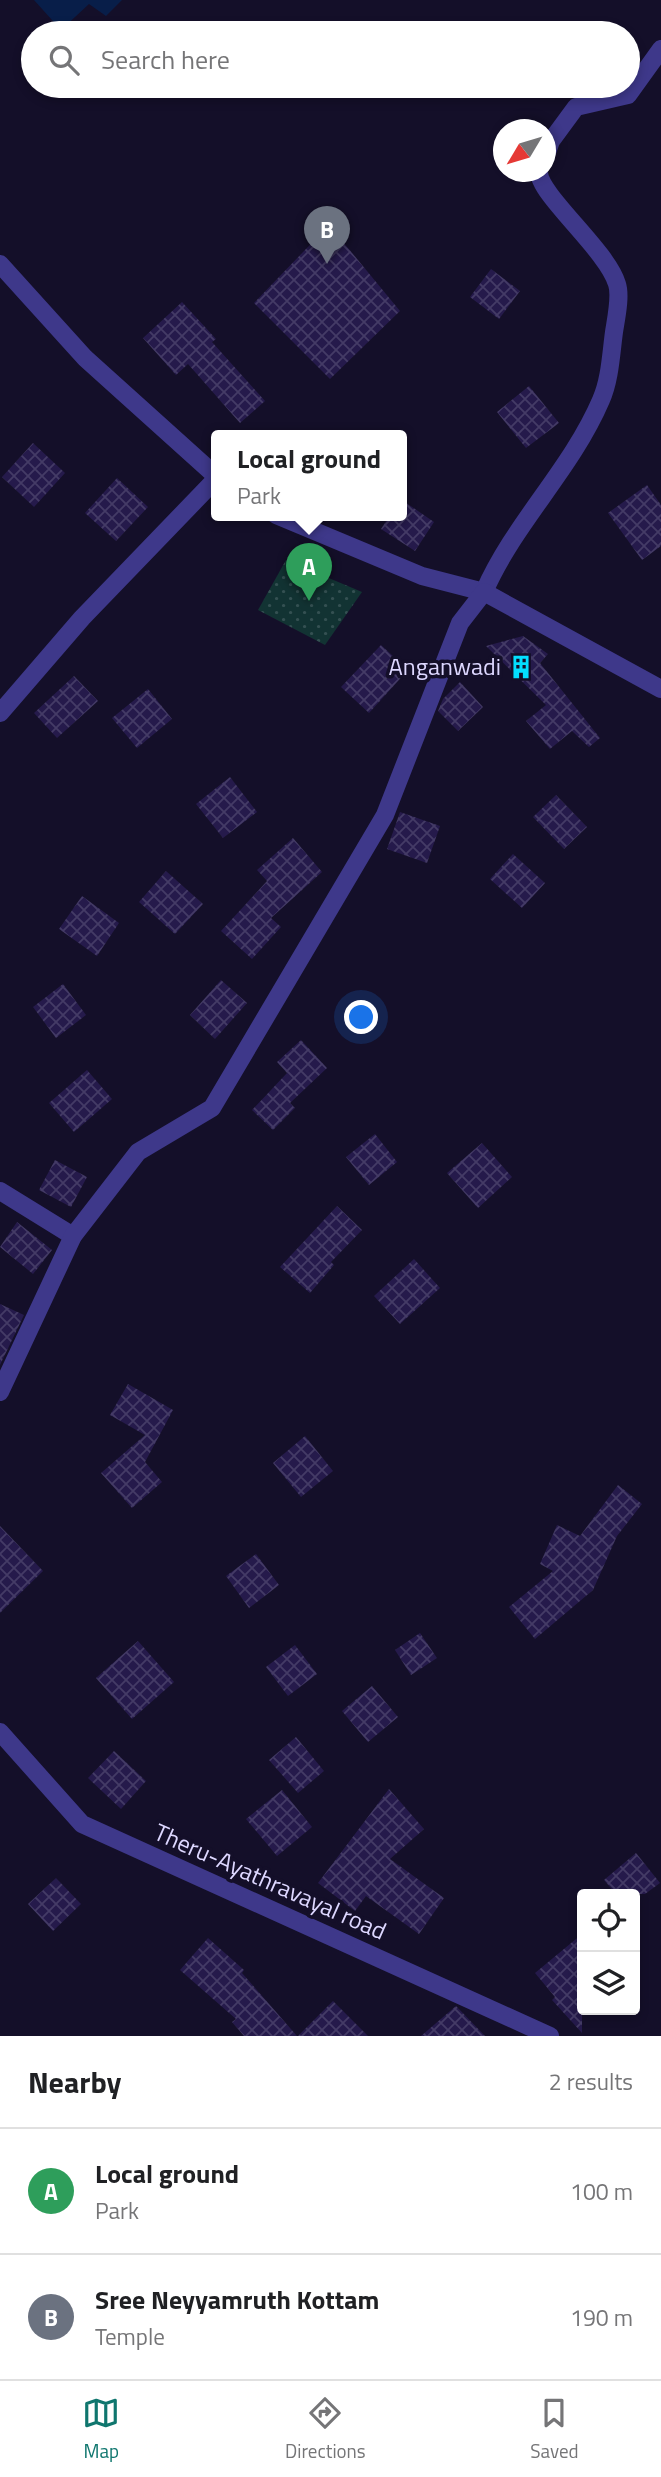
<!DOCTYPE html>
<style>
:root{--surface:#fff;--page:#f2f2f2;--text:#202124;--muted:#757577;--line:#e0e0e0;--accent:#0f766e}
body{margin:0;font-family:"Titillium Web",sans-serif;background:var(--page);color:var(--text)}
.controls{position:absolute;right:21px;bottom:21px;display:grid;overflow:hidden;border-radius:7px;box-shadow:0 4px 10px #0003}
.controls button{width:63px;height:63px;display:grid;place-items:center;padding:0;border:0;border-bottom:2px solid var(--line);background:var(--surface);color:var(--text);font:35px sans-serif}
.compass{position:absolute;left:493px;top:119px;width:63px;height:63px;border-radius:50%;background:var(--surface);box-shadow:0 4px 10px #0003;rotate:232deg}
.you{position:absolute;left:362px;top:1018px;width:24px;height:24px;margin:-18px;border:5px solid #fff;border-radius:50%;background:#1a73e8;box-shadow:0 0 0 10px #1a73e833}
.badge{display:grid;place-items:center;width:46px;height:46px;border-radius:50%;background:var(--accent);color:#fff;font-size:23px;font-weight:700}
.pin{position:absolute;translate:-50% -58px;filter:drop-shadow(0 2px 4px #0008)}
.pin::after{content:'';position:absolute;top:37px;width:24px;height:21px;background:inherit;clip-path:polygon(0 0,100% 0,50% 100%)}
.popup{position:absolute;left:211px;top:430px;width:196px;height:91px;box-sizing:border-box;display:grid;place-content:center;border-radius:7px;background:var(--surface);filter:drop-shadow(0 2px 5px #0005);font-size:23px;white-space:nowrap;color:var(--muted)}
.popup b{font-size:26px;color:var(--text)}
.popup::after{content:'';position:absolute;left:50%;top:100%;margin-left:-14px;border:14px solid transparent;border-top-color:var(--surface)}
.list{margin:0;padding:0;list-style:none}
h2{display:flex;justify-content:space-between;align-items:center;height:91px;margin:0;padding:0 28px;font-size:30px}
h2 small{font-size:23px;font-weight:400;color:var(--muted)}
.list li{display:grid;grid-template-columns:46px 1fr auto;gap:21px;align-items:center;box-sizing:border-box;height:126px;padding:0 28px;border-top:2px solid var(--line)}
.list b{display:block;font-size:26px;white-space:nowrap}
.list p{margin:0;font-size:23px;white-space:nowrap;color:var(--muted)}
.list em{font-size:23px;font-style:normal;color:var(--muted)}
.icon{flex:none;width:38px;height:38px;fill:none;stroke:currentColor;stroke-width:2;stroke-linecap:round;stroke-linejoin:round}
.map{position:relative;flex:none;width:661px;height:2036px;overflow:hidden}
.search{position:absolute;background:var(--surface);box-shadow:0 4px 10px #0003;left:21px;right:21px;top:21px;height:77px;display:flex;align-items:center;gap:18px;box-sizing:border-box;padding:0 24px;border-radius:38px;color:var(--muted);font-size:26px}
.sheet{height:343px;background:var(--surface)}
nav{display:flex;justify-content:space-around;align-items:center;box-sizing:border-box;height:98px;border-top:2px solid var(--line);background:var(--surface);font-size:19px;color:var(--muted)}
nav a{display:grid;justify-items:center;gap:4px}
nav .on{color:var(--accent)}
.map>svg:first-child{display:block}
.park{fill:url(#park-dots)}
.water{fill:#081e49}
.building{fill:url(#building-cross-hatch)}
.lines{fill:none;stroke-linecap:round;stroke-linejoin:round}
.street{stroke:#3e388a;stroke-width:18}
.labels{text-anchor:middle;stroke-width:7;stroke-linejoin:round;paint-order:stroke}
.poi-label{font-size:24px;fill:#ddd7ff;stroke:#140f29;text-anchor:end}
.street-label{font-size:24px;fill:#ddd7ff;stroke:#140f29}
</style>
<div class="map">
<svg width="661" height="2036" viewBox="0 0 661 2036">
<defs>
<pattern id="park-dots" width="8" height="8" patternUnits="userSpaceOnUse" patternTransform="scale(1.75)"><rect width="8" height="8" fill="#123333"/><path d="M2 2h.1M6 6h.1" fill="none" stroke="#345052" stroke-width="1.8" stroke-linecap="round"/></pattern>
<pattern id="building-cross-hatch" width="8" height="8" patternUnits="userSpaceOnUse" patternTransform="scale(1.75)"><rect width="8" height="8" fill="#251a4b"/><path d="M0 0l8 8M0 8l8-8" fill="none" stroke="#443b66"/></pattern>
</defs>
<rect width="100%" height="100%" fill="#140f29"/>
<!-- park -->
<path class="park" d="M 286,560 L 362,592 L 325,645 L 258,610 Z"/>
<!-- water -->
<path class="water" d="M 34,0 L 122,0 L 106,16 L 89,4 L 61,30 Z"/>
<!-- building -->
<g class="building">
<path d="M 329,225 L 400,311 L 330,379 L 254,303 Z"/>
<path d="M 491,269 L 520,291 L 499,319 L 470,297 Z"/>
<path d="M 182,302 L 216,339 L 212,342 L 265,401 L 240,423 L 188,364 L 176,375 L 143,338 Z"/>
<path d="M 529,386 L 559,423 L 526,448 L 497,412 Z"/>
<path d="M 33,443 L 65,473 L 34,507 L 2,477 Z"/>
<path d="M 117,478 L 148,507 L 116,541 L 85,513 Z"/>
<path d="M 647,485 L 661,505 L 661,546 L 642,560 L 608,513 Z"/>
<path d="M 402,500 L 434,522 L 415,551 L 381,529 L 390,515 L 402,515 Z"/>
<path d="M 523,636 L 548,654 L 540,663 L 600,738 L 589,747 L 572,731 L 550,749 L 526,721 L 546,705 L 486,646 Z"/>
<path d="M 381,645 L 408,670 L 369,713 L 341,687 Z"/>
<path d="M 74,676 L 98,701 L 57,738 L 34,713 Z"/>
<path d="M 460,682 L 483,707 L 458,731 L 438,711 L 443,699 Z"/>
<path d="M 148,689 L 172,719 L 137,748 L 112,718 Z"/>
<path d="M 230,777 L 257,812 L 223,838 L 196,804 Z"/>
<path d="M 556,795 L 587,827 L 564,849 L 533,817 Z"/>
<path d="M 400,812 L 440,826 L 427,863 L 387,849 Z"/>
<path d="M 293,838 L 322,872 L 271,918 L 281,927 L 252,959 L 221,931 L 267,881 L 257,870 Z"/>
<path d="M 513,854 L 545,883 L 522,908 L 490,879 Z"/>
<path d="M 166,871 L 203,904 L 175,934 L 139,902 Z"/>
<path d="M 82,896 L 119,923 L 97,956 L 59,929 Z"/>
<path d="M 221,980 L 247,1003 L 215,1039 L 190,1015 Z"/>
<path d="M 63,984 L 86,1015 L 56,1038 L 33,1007 Z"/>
<path d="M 301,1040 L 327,1068 L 290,1103 L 295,1108 L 273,1130 L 252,1110 L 287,1073 L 277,1062 Z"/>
<path d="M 87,1070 L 112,1099 L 74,1132 L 49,1103 Z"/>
<path d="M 375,1134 L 397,1162 L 369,1185 L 346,1157 Z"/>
<path d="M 482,1143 L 512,1177 L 478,1208 L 447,1173 Z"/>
<path d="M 55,1160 L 87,1177 L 71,1207 L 39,1190 Z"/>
<path d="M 337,1206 L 362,1230 L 331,1262 L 334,1265 L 310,1293 L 280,1267 Z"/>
<path d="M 17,1222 L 52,1250 L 33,1274 L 0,1247 Z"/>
<path d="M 414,1259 L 440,1288 L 400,1324 L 374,1296 Z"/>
<path d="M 0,1304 L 24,1315 L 0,1365 Z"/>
<path d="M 128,1384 L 173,1410 L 145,1462 L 162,1482 L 132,1508 L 101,1473 L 145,1435 L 110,1415 Z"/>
<path d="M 305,1436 L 333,1471 L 301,1497 L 273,1463 Z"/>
<path d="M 618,1485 L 642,1504 L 617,1536 L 593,1590 L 535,1639 L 509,1607 L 553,1571 L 540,1564 L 557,1525 L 580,1536 Z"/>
<path d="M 0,1526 L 43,1571 L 0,1613 Z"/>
<path d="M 256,1554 L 279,1585 L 249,1608 L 226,1576 Z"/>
<path d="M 420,1633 L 437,1658 L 411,1675 L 395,1650 Z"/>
<path d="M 138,1641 L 174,1682 L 132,1719 L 96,1678 Z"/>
<path d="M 295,1645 L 317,1674 L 288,1696 L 266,1667 Z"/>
<path d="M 372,1686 L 398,1717 L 368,1742 L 342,1711 Z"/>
<path d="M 296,1737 L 324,1771 L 298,1793 L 269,1760 Z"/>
<path d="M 114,1751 L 146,1781 L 121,1809 L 88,1778 Z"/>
<path d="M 389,1789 L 424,1829 L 390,1859 L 444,1898 L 419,1934 L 366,1896 L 355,1911 L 318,1883 Z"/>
<path d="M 282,1790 L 312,1827 L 277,1856 L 246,1819 Z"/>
<path d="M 636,1853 L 660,1883 L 645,1894 L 616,1894 L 604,1880 Z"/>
<path d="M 56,1878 L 81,1904 L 53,1931 L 28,1904 Z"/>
<path d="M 582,1934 L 582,2033 L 552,2000 L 555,1997 L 535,1973 Z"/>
<path d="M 208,1938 L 244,1970 L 242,1973 L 297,2036 L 244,2036 L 232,2022 L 236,2019 L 180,1970 Z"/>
<path d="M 333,2001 L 368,2036 L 298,2036 Z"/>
<path d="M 456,2006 L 485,2036 L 421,2036 Z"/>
</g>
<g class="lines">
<!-- street -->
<g class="street">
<path d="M 546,155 L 551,141 L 576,107 L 628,95 L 661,49"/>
<path d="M 0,264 L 85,358 L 216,476"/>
<path d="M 276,515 L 422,576 L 484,592 C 514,523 571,470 601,400 C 610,380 611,354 614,332 C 616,319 621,296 617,284 C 607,250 539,195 539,172"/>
<path d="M 0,713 L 82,618 L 216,479"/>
<path d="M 0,1191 L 73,1236"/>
<path d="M 0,1392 L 73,1236 L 138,1152 L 212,1108 L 385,815 L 460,623 L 484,592 L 661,689"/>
<path d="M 0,1732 L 82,1824 L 550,2036"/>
</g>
</g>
<!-- icons -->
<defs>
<g id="building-bare" transform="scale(1.89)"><path d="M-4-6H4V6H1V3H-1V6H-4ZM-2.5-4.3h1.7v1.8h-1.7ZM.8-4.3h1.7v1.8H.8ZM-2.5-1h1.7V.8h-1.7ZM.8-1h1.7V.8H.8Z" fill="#03dfff" stroke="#140f29" stroke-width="2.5" paint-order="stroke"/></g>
</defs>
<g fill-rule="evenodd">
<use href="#building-bare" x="521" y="667"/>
</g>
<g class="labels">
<!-- poi labels -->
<g class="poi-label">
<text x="501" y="675">Anganwadi</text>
</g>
<!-- street labels -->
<g class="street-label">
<text transform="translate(270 1882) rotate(24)" y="8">Theru-Ayathravayal road</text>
</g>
</g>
</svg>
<div class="controls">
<button><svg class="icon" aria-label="locate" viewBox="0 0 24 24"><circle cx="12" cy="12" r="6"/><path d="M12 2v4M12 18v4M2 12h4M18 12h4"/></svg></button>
<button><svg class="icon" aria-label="layers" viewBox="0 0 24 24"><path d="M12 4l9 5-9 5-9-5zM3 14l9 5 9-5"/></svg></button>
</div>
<svg class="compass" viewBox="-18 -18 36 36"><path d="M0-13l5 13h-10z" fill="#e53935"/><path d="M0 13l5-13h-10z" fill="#757577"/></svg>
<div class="you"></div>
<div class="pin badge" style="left:309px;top:601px;background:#2e9e5b">A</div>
<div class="popup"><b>Local ground</b>Park</div>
<div class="pin badge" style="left:327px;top:264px;background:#6b7280">B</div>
<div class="search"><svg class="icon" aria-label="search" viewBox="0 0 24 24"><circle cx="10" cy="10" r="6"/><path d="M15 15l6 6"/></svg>Search here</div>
</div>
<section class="sheet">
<h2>Nearby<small>2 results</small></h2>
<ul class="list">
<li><span class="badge" style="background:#2e9e5b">A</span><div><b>Local ground</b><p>Park</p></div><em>100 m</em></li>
<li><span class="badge" style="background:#6b7280">B</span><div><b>Sree Neyyamruth Kottam</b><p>Temple</p></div><em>190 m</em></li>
</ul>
</section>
<nav>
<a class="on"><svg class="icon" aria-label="map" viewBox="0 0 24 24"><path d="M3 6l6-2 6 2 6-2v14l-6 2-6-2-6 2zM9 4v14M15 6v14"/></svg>Map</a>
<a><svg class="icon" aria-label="directions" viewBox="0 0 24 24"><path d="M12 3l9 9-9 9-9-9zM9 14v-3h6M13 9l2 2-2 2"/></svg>Directions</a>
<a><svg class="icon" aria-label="saved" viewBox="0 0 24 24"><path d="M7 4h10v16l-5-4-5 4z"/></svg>Saved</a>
</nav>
